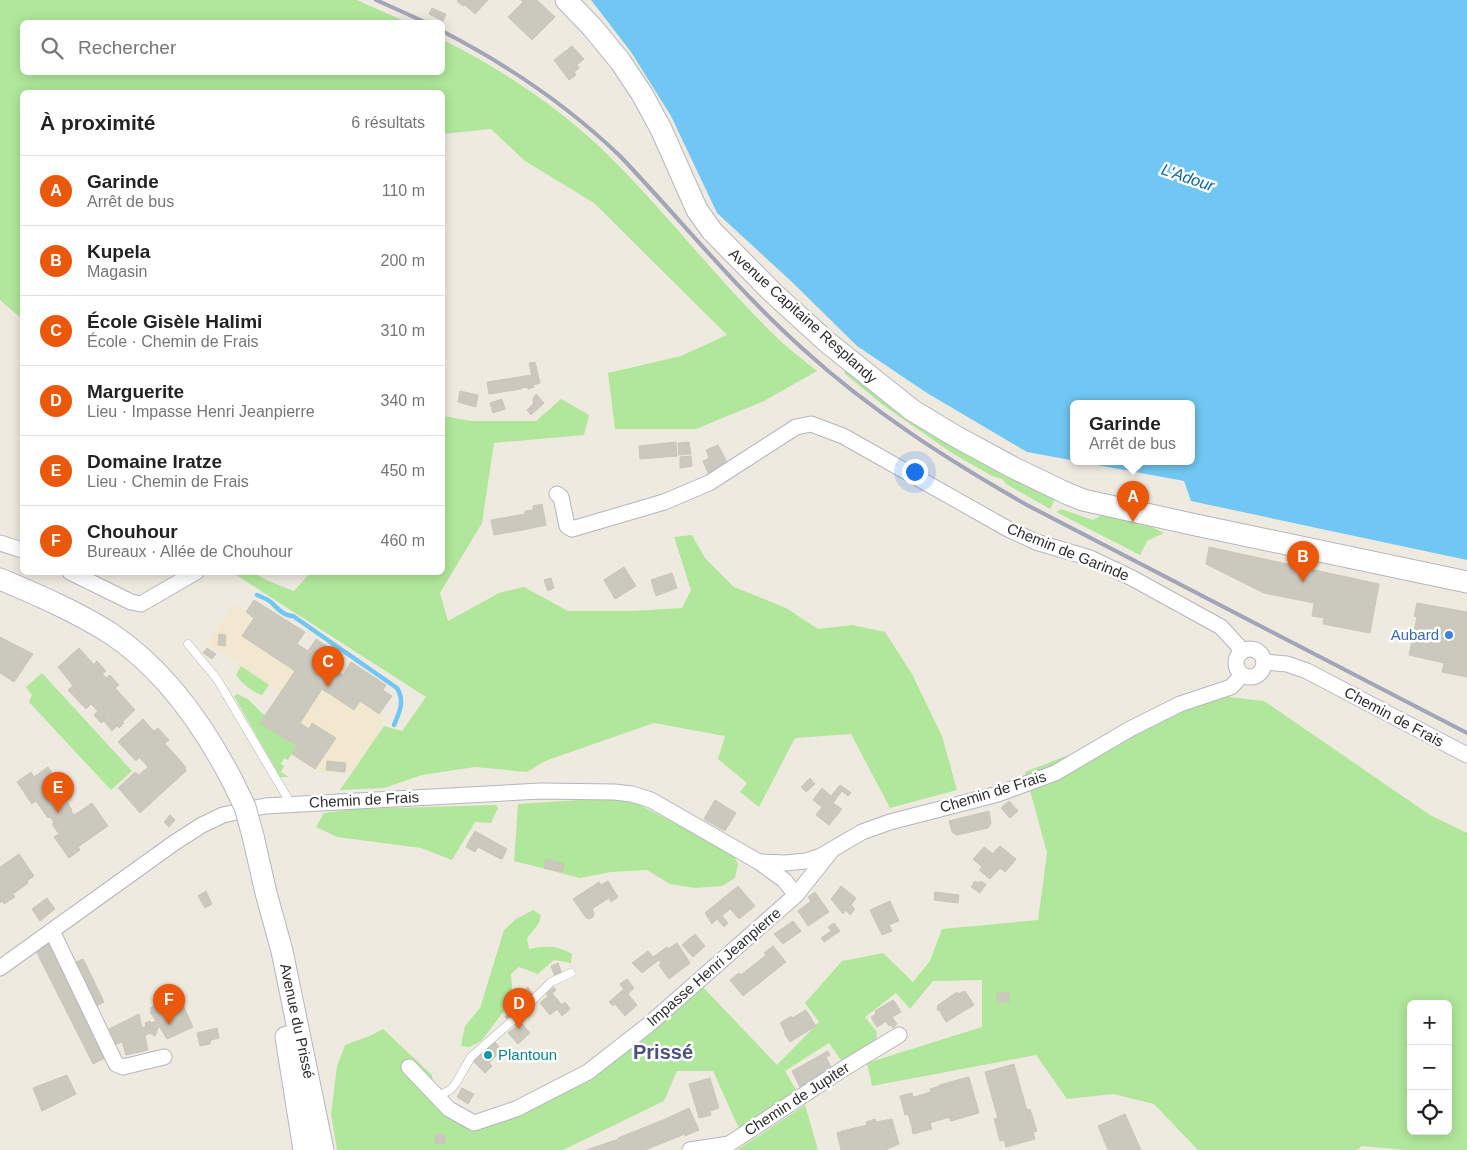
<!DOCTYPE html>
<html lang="fr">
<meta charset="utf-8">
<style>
:root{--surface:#fff;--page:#f6f6f6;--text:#222;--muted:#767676;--line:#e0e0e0;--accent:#ea580c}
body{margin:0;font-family:Arial,sans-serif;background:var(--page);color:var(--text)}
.controls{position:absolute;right:15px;bottom:15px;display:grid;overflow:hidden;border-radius:8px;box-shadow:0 2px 12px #0003}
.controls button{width:45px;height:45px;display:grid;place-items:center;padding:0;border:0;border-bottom:1px solid var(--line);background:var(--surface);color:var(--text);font:25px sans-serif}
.you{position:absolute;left:914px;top:471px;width:18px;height:18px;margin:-12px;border:4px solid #fff;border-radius:50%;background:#1a73e8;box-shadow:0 0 0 8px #1a73e833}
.badge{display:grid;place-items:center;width:32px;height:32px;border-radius:50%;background:var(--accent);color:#fff;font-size:16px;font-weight:700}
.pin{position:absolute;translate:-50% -41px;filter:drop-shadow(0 1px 2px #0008)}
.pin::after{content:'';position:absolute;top:26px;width:18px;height:15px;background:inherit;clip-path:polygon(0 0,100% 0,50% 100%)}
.popup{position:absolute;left:1070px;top:400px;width:125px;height:65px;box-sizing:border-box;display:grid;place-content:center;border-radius:8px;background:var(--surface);filter:drop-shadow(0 1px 4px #0005);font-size:16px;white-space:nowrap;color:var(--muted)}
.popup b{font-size:19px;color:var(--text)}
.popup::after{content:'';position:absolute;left:50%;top:100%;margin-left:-10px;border:10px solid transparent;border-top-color:var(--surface)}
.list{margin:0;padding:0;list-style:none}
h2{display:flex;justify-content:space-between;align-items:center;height:65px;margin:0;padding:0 20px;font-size:21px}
h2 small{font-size:16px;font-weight:400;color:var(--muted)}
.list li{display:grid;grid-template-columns:32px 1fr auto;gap:15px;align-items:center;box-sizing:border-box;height:70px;padding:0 20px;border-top:1px solid var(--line)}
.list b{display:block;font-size:19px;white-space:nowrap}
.list p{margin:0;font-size:16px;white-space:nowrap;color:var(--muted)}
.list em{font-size:16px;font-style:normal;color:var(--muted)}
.icon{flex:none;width:28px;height:28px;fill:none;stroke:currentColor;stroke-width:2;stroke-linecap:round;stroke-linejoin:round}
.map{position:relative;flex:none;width:1467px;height:1150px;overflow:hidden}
.search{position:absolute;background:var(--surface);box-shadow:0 2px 12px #0003;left:20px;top:20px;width:425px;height:55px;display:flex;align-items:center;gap:12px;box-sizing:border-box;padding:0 18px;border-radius:8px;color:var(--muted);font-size:19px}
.panel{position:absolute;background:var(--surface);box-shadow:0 2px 12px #0003;left:20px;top:90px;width:425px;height:485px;border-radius:8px}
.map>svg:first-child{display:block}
.education{fill:#f1e8cf}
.green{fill:#b0e79b;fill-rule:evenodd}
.water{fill:#71c7f3;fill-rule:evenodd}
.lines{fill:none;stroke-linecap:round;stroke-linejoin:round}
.stream{stroke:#71c7f3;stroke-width:4.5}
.building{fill:#cbc8be;stroke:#cbc6b9}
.lane-casing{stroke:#b4b5c1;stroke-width:9}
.street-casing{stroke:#b4b5c1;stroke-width:17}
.secondary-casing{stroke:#b4b5c1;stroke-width:23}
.lane{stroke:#fff;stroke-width:8}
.street{stroke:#fff;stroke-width:15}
.secondary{stroke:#fff;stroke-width:21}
.rail{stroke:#a2a4b8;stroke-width:4}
.secondary-bridge-casing{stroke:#b4b5c1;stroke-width:23;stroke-linecap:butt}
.secondary-bridge{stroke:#fff;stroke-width:21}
.shop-dot{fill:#3f7fe0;stroke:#fff;stroke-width:2}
.culture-dot{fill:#0f9aa8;stroke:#fff;stroke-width:2}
.labels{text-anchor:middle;stroke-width:5;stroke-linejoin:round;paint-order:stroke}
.street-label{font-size:15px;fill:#2e2e2e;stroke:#fff}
.shop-label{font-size:15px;fill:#366cbe;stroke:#fff;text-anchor:end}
.culture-label{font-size:15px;fill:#0d838f;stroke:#fff;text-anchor:start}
.water-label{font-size:16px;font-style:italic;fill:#0965a6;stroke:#fff}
.district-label{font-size:20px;font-weight:bold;fill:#4b5181;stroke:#fff}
</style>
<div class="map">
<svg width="1467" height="1150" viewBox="0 0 1467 1150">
<rect width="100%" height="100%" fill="#efeae0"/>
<!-- education -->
<path class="education" d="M 254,600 L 305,632 L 297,644 L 308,651 L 316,639 L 344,658 L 336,670 L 342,674 L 351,662 L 386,685 L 383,691 L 392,696 L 381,711 L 384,713 L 378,740 L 365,758 L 345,774 L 322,773 L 292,754 L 297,745 L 288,741 L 260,723 L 280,692 L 208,643 L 234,604 L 246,612 Z"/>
<!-- green -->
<g class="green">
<path d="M 0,0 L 357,0 L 406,22 L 22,22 L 22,72 L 442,72 L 443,40 C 500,68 558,107 604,151 C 663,209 713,274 771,332 C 785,346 801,358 817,371 L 764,401 L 696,429 L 615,429 L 608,373 L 681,356 L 727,335 L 594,203 L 525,161 L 491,129 L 443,134 L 442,92 L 22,92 L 22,319 L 0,300 Z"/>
<path d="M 848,369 L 1056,497 L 1050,509 L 1008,485 L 1002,479 L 992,476 L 952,453 L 884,406 L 844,373 Z"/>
<path d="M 561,399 L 589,415 L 584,435 L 494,443 L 482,523 L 440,593 L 448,621 L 499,593 L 524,587 L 568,611 L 632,611 L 682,608 L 691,590 L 674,537 L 692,535 L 705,558 L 734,587 L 786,608 L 818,629 L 852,625 L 885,632 L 912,674 L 942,736 L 957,790 L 890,808 L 851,734 L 795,738 L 759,807 L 740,792 L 747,783 L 718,759 L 725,736 L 654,723 L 545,761 L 527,772 L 475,767 L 422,775 L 384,788 L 340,790 L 384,726 L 402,731 L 426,697 L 233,573 L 254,573 L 266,580 L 294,591 L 310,573 L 442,572 L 443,416 L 472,421 L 536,421 Z"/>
<path d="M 1061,509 L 1093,520 L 1102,515 L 1146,524 L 1164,533 L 1147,541 L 1140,555 L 1056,512 Z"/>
<path d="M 241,666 L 269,685 L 262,695 C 254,693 241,683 236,675 Z"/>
<path d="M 42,673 L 132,771 L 111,790 L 29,702 L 32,695 L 26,687 Z"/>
<path d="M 238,694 L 249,700 L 265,716 L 261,723 L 287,741 L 289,740 L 297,746 L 288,760 L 284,758 L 281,764 L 284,766 L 281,772 L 289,777 L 280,777 L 234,696 Z"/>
<path d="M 1220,696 L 1264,701 L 1430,815 L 1467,833 L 1467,1150 L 1406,1150 L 1362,1146 L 1357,1150 L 1198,1150 L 1154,1104 L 1113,1094 L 1067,1099 L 1036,1055 L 872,1086 L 867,1063 L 982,1027 L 982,980 L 933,981 L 910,1009 L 896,993 L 865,1017 L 877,1032 L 875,1046 L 843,1063 L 829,1043 L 785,1071 L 799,1095 L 741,1133 L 713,1071 L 677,1071 L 664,1101 L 563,1150 L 337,1150 L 331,1114 L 337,1066 L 345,1045 L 372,1035 L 383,1029 L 432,1075 L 434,1102 L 454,1120 L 520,1115 L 702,986 L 777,1065 L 819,1022 L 805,1003 L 842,961 L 883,953 L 913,982 L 930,961 L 942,929 L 1038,920 L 1047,853 L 1025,772 ZM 1411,1004 L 1448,1004 L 1448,1131 L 1411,1131 Z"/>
<path d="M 609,798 L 638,804 L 733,854 L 738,864 L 735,878 L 722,886 L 695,888 L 670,884 L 647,870 L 611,872 L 580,878 L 514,861 L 518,804 Z"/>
<path d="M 496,805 L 498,808 L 491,823 L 475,822 L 452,860 L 421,848 L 337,837 L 316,827 L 324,813 L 354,809 Z"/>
<path d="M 533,910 L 541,915 L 539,923 L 527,938 L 529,949 C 547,946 555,945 572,954 L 571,963 L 554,960 L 538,974 L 519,967 L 511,974 L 512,989 L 507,1007 L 482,1040 L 470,1047 L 461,1046 L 465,1026 L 480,1008 L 504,930 L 516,919 Z"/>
<path d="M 805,1105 L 818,1150 L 737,1150 Z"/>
</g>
<!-- water -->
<path class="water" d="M 591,0 L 1467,0 L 1467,560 L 1191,501 L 1184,481 L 1027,452 L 927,393 L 857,346 L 792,282 L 717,213 L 671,116 L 631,52 ZM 1074,403 L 1192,403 L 1192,461 L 1074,461 Z"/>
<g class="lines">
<!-- stream -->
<path class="stream" d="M 257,595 C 262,597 269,600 272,603 C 278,609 284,616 293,616 L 397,688 C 405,701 400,711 394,725"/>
</g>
<!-- building -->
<g class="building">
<path d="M 458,0 L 488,0 L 475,14 L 465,5 L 463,6 L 457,1 Z"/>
<path d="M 521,0 L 537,0 L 555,17 L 532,40 L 508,17 L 523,2 Z"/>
<path d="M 432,8 L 446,14 L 443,21 L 429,14 Z"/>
<path d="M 572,46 L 584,59 L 577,65 L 579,68 L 574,72 L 576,75 L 569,80 L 554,60 Z"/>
<path d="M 535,362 L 540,383 L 534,385 L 529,363 Z"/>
<path d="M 532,375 L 534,387 L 528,389 L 528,387 L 521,388 L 521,389 L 489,394 L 487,382 Z"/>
<path d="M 460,391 L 478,395 L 476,407 L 458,402 Z"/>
<path d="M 536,394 L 544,403 L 531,415 L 527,410 L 533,404 L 533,398 Z"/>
<path d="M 502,399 L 505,409 L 493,413 L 490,403 Z"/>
<path d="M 676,442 L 677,456 L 640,459 L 639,446 Z"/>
<path d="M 689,442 L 691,454 L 679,455 L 678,443 Z"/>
<path d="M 718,445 L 729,466 L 709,475 L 703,461 L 709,458 L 706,450 Z"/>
<path d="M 691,456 L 692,466 L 680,468 L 680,457 Z"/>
<path d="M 542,504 L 546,525 L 523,530 L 520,515 L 525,514 L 525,511 L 533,510 L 533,506 Z"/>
<path d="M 520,515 L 523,530 L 494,535 L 491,520 Z"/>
<path d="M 1209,547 L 1379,584 L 1370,633 L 1323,624 L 1324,618 L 1312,616 L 1314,603 L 1264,593 L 1206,564 Z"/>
<path d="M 624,567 L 636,586 L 615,599 L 604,580 Z"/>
<path d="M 672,573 L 677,588 L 656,596 L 651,580 Z"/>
<path d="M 551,578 L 554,588 L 548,591 L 544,580 Z"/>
<path d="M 254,600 L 305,632 L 297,644 L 308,651 L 316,639 L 344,658 L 336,670 L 343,675 L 351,662 L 386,685 L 383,690 L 392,696 L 379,714 L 360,701 L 354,710 L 322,689 L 300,723 L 309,729 L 312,723 L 336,738 L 315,769 L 292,754 L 297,746 L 289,740 L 288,741 L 260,723 L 295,671 L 242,636 L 254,618 L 246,612 Z"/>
<path d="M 1417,603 L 1467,612 L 1467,677 L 1442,672 L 1444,663 L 1409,655 L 1417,617 L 1414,616 Z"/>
<path d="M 219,634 L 226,635 L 225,646 L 218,645 Z"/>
<path d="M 0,637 L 33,654 L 14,682 L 0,673 Z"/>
<path d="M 79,648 L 135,710 L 122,722 L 124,723 L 119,728 L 117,726 L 115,728 L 107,718 L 105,720 L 88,700 L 86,702 L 58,667 Z"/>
<path d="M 207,648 L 216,654 L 212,659 L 203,653 Z"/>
<path d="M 97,661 L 106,671 L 102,674 L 94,664 Z"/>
<path d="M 110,675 L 119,685 L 115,688 L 106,678 Z"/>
<path d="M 74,685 L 77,688 L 75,689 L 86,702 L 88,700 L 91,704 L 86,709 L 68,690 Z"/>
<path d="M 98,711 L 115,728 L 112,731 L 104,721 L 101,723 L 94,715 Z"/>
<path d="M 143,719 L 185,766 L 186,771 L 140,813 L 121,791 L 148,767 L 122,738 Z"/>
<path d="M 158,728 L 169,740 L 165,743 L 154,731 Z"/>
<path d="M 122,738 L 139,758 L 136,761 L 118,742 Z"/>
<path d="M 327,761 L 346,763 L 345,772 L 326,770 Z"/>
<path d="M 48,767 L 60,784 L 57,787 L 72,810 L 71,811 L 74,815 L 92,803 L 108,826 L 78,847 L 80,850 L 69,858 L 54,837 L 59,834 L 52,824 L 54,822 L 50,817 L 48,818 L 36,801 L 32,804 L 17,782 L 31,772 L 34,777 Z"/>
<path d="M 135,772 L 139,775 L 121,791 L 118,788 Z"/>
<path d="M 810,778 L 815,784 L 806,792 L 801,787 Z"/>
<path d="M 840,785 L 851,793 L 848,796 L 842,791 L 833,803 L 842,809 L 829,825 L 816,815 L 822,807 L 813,800 L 822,788 L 831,796 Z"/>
<path d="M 715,800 L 736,813 L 725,831 L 704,819 Z"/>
<path d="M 1009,801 L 1018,811 L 1010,818 L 1001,808 Z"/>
<path d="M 989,811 L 991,823 L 988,828 L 957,835 L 952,832 L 949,821 Z"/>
<path d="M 170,815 L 175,820 L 169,827 L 164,822 Z"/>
<path d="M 475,831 L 507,849 L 502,859 L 482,848 L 487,839 L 480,836 L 475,844 L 469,841 Z"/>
<path d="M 480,836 L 487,839 L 482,848 L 501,859 L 478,847 L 475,852 L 466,847 L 469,841 L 475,844 Z"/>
<path d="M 1000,846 L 1016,859 L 1013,863 L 997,849 Z"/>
<path d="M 984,847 L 993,854 L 997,849 L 1013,863 L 1005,872 L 1000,868 L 990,879 L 979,870 L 982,867 L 973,859 Z"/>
<path d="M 19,854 L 34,876 L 27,881 L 28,883 L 13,894 L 15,897 L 4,904 L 2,901 L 0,903 L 0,867 Z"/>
<path d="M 546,859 L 564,864 L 562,872 L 544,868 Z"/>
<path d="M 608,881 L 618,897 L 611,902 L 609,898 L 592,909 L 594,913 L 593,917 L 589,919 L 586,918 L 573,899 L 599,882 L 601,885 Z"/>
<path d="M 975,881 L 979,883 L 980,881 L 986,884 L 980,893 L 971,887 Z"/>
<path d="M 738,886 L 755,906 L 739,919 L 722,899 Z"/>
<path d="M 841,886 L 856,898 L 851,905 L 855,909 L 850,915 L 846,910 L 843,914 L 831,899 Z"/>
<path d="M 206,891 L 212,904 L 205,908 L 198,896 Z"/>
<path d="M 815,892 L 829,912 L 808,926 L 798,911 L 811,901 L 808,897 Z"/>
<path d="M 935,892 L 959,895 L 958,903 L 934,900 Z"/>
<path d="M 47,898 L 55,909 L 40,921 L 32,909 Z"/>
<path d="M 722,899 L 730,909 L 722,916 L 728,923 L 724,927 L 717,919 L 712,924 L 705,913 Z"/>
<path d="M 890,901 L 899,921 L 889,925 L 892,931 L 882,935 L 870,910 Z"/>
<path d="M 793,921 L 801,931 L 783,944 L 774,934 Z"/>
<path d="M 834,923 L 840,931 L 824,942 L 821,938 L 831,931 L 828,927 Z"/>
<path d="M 695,934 L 705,946 L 693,957 L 682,945 Z"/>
<path d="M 48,943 L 105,1058 L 93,1064 L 36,951 Z"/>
<path d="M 677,943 L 690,963 L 669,979 L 659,965 L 661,963 L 659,960 L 642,973 L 632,963 L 648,951 L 653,957 L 667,947 L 668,949 Z"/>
<path d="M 773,946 L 786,962 L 743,996 L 730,980 L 739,973 L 741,975 L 766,955 L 764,953 Z"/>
<path d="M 83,959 L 94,981 L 84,985 L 74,963 Z"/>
<path d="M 558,963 L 562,974 L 555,977 L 551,966 Z"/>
<path d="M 627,979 L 634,988 L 628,994 L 637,1005 L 625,1016 L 615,1004 L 613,1006 L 609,1002 L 624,989 L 620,984 Z"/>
<path d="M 94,981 L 104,1002 L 95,1007 L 84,985 Z"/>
<path d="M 528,987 L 533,994 L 525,1001 L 520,993 Z"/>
<path d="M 554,987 L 556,990 L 552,993 L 562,1005 L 565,1002 L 570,1009 L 562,1016 L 557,1009 L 550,1015 L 540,1003 L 548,996 L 546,994 Z"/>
<path d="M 965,991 L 974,1005 L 946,1022 L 939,1010 L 937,1010 L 938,1005 L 957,992 L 958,994 Z"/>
<rect x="997" y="993" width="12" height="9"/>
<path d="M 178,994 L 193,1027 L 167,1039 L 159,1026 L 155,1036 L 149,1033 L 145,1036 L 148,1050 L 126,1055 L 122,1042 L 114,1045 L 107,1030 L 139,1014 L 142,1028 L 146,1026 L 145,1023 L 150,1021 L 151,1023 L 156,1021 L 150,1012 L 152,1012 L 150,1008 Z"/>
<path d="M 523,1000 L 527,1005 L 509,1021 L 505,1017 Z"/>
<path d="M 893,1000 L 895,1002 L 876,1014 L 875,1011 Z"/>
<path d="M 895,1002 L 901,1012 L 892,1017 L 897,1024 L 893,1028 L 891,1025 L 889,1026 L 886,1021 L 882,1024 L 876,1014 Z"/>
<path d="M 806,1010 L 816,1026 L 790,1042 L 784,1033 L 790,1029 L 785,1020 L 791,1016 L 792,1018 Z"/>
<path d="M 876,1014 L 882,1024 L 877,1027 L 871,1017 Z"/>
<path d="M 519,1020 L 530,1033 L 518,1044 L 508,1033 L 516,1026 L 515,1024 Z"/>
<path d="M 785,1020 L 790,1029 L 785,1032 L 780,1023 Z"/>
<path d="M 217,1028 L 219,1038 L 211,1040 L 210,1044 L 200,1046 L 197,1033 Z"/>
<path d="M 494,1041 L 502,1050 L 489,1063 L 492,1066 L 485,1073 L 473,1061 Z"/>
<path d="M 828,1051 L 830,1055 L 826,1057 L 832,1069 L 801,1089 L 795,1077 L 806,1070 L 803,1065 Z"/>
<path d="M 1014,1064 L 1015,1068 L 986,1076 L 985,1072 Z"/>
<path d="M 803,1065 L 806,1070 L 795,1077 L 792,1071 Z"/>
<path d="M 1015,1068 L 1035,1139 L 1006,1147 L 986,1076 Z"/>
<path d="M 67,1075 L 76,1094 L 42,1111 L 33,1088 Z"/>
<path d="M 969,1077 L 970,1081 L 940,1089 L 939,1085 Z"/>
<path d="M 710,1078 L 719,1108 L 710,1111 L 711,1115 L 699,1118 L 689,1084 Z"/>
<path d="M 970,1081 L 978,1109 L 912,1128 L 904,1100 L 931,1092 L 930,1089 L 940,1086 L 940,1089 Z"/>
<path d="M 462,1088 L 474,1094 L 468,1104 L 457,1097 Z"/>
<path d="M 912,1093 L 913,1097 L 904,1100 L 908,1114 L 905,1115 L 900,1096 Z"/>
<path d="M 689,1108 L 699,1130 L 685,1136 L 685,1134 L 645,1150 L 586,1150 L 619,1139 L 618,1138 L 663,1120 Z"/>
<path d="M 978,1109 L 979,1113 L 951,1121 L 949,1117 Z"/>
<path d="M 1030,1109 L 1037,1131 L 1033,1132 L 1026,1110 Z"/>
<path d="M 1125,1114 L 1141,1150 L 1108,1150 L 1098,1126 Z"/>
<path d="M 998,1118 L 1004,1140 L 1000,1141 L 994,1119 Z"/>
<path d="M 875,1119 L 876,1122 L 892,1119 L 899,1144 L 885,1150 L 847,1150 L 842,1131 L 867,1125 L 866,1122 Z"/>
<path d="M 930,1123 L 932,1129 L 913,1134 L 912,1128 Z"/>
<path d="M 842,1131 L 847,1150 L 841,1150 L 837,1133 Z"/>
<circle cx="440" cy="1139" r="5.5"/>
</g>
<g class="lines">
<!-- lane casing -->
<g class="lane-casing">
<g id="lane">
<path d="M 188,644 L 217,679 L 291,804"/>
<path d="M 437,1097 L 450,1090 L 456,1083 L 471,1057 L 512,1021 L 551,982 L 571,973"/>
</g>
</g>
<!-- street casing -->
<g class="street-casing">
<g id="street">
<path d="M 557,494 L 561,497 L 567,526 L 572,529 L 664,502 L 709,483 L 796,427 L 811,424 L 843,436 L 1008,529 L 1036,542 L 1090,558 L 1132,578 L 1221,627 L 1243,651"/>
<path d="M 0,543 L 22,550"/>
<path d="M 70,572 L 131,602 L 141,604 L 196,572"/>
<circle cx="1250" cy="663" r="14"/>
<path d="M 1264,662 L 1287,664 L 1307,671 L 1467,755"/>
<path d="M 759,862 L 785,863 L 806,861 L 821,856 L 862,832 L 890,822 L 998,794 L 1055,773 L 1130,729 L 1180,704 L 1231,687 L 1242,675"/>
<path d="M 52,931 L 116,1064 L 123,1067 L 164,1057"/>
<path d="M 0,968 L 174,843 L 202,825 L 223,815 L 265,806 L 541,791 L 614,792 L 632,794 L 651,800 L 759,862 L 784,880 L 796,895"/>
<path d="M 409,1067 L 449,1109 L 474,1123 L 516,1109 L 588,1072 L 647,1026 L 796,895 L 832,850"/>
<path d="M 690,1150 L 729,1144 L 843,1069 L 899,1035"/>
</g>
</g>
<!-- secondary casing -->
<g class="secondary-casing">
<g id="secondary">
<path d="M 566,0 L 592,27 L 620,61 L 642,94 L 661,129 L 697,210 L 712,231 L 771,291 L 827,342 L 912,410 L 955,436 L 1014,468 L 1066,493 L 1083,500 L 1196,525 L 1467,582"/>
<path d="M 0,579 C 38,595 75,611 110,633 C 163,668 204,726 233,782"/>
<path d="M 253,836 L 266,893 L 282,951 L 323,1150"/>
<path d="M 286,1037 L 304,1150"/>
</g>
</g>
<!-- lane -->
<use href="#lane" class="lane"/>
<!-- street -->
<use href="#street" class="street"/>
<!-- secondary -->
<use href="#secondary" class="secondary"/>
<!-- rail -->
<g class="rail">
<path d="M 376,0 L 425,22"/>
<path d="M 442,31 C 506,64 568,106 620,156 C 681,220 737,290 803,349 C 871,411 948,460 1027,505 L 1467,733"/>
</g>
<!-- secondary-bridge casing -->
<g class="secondary-bridge-casing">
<path id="secondary-bridge" d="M 233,782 L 245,807 L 253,836"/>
</g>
<!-- secondary-bridge -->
<use href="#secondary-bridge" class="secondary-bridge"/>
</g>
<!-- markers -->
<circle class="shop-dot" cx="1449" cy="635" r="5"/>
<circle class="culture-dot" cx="488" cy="1055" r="5"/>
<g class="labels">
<!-- street labels -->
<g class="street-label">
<text transform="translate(803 316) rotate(42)" y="5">Avenue Capitaine Resplandy</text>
<text transform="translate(1068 552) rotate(22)" y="5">Chemin de Garinde</text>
<text transform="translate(1394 717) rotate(28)" y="5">Chemin de Frais</text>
<text transform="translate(993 792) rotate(-17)" y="5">Chemin de Frais</text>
<text transform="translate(364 800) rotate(-3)" y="5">Chemin de Frais</text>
<text transform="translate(714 967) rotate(-41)" y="5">Impasse Henri Jeanpierre</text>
<text transform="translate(297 1021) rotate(78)" y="5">Avenue du Prissé</text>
<text transform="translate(797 1099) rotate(-33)" y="5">Chemin de Jupiter</text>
</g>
<!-- shop labels -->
<g class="shop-label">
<text x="1439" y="640">Aubard</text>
</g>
<!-- culture labels -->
<g class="culture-label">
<text x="498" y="1060">Plantoun</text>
</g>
<!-- water labels -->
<g class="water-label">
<text transform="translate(1188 177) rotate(19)" y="6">L'Adour</text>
</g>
<!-- district labels -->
<g class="district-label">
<text x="663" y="1059">Prissé</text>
</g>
</g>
</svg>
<div class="controls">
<button>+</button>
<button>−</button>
<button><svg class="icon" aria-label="locate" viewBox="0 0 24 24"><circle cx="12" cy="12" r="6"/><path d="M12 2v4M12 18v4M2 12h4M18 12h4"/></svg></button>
</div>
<div class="you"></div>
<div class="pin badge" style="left:1133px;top:522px">A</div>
<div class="popup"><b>Garinde</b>Arrêt de bus</div>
<div class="pin badge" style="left:1303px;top:582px">B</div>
<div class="pin badge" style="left:328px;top:687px">C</div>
<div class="pin badge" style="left:519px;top:1029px">D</div>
<div class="pin badge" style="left:58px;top:813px">E</div>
<div class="pin badge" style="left:169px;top:1025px">F</div>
<div class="search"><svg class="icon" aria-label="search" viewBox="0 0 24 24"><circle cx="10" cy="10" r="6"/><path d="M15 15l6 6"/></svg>Rechercher</div>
<section class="panel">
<h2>À proximité<small>6 résultats</small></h2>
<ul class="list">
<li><span class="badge">A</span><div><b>Garinde</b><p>Arrêt de bus</p></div><em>110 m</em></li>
<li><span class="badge">B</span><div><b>Kupela</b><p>Magasin</p></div><em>200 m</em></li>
<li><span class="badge">C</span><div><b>École Gisèle Halimi</b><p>École · Chemin de Frais</p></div><em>310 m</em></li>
<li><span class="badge">D</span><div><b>Marguerite</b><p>Lieu · Impasse Henri Jeanpierre</p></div><em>340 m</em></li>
<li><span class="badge">E</span><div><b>Domaine Iratze</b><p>Lieu · Chemin de Frais</p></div><em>450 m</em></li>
<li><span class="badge">F</span><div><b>Chouhour</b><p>Bureaux · Allée de Chouhour</p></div><em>460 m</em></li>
</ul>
</section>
</div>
